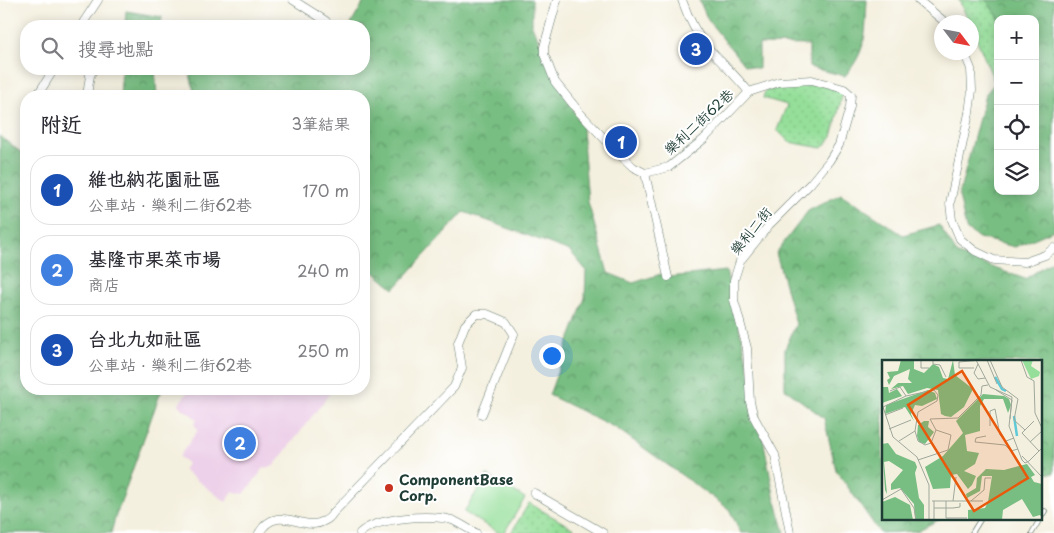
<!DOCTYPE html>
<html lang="zh-TW">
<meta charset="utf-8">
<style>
:root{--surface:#fff;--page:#f2f2f3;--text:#2b2b33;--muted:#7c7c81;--line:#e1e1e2;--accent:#c8321e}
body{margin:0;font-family:"Playpen Sans","LXGW WenKai TC",sans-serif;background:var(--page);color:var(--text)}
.controls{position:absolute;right:15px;top:15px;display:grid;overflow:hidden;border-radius:10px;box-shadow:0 2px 12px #0003}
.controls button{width:45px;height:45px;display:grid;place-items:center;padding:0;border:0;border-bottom:1px solid var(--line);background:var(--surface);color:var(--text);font:25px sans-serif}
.compass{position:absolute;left:934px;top:15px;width:45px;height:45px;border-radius:50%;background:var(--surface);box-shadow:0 2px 12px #0003;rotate:122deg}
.you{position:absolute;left:551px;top:355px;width:18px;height:18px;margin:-12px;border:4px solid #fff;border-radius:50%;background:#1a73e8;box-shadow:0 0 0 8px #1a73e833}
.badge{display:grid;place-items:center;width:32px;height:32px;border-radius:50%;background:var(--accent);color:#fff;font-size:16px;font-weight:700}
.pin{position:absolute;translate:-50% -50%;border:2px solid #fff;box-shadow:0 1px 5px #0006}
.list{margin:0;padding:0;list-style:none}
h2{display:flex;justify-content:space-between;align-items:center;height:65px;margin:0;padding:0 20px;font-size:21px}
h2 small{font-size:16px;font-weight:400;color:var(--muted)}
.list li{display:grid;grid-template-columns:32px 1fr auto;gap:15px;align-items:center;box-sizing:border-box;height:70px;margin:0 10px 10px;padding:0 10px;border:1px solid var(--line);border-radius:20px}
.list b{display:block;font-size:19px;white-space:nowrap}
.list p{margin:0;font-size:16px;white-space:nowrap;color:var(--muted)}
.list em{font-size:16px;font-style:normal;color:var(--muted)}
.icon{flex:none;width:28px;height:28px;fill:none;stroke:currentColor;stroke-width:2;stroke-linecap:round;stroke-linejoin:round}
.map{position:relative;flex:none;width:1054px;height:533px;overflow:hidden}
.search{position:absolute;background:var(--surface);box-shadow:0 2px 12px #0003;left:20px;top:20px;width:350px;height:55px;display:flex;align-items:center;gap:12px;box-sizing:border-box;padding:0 18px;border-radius:20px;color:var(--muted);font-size:19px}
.panel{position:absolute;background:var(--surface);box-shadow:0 2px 12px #0003;left:20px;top:90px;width:350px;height:305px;border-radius:20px}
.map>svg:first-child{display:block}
.built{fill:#edd0e9}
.grass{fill:url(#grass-dots);stroke:#5a8e67}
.forest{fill:url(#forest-crowns);stroke:#4c7e5b}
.pitch{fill:#95df9a;stroke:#5a8e67}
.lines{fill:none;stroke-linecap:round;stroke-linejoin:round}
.lane-casing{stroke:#6a7c70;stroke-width:5.5}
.street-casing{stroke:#6a7c70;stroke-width:9}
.lane{stroke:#fff;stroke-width:4}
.street{stroke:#fff;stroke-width:8}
.poi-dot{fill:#c8321e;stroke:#fff;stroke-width:2}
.labels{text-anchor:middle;stroke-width:4;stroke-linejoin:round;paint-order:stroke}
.street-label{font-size:14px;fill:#1f3d34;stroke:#fff}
.poi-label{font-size:14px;font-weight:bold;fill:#1f3d34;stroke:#fff;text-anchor:start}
.inset-river{fill:none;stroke:#5ec9d7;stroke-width:2.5}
.inset-road{fill:none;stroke:#9fa89b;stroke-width:1}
.view{fill:#e8590c;fill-opacity:0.15;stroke:#e8590c;stroke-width:2.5}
.inset-edge{fill:none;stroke:#1f3d34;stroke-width:2.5}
</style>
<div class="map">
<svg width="1054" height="533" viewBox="0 0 1054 533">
<defs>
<pattern id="grass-dots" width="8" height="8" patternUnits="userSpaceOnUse" patternTransform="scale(1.25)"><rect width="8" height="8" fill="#95df9a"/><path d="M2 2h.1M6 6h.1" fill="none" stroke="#80c085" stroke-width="1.8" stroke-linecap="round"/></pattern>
<pattern id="forest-crowns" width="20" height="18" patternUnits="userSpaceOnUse" patternTransform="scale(1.25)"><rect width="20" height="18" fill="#78be82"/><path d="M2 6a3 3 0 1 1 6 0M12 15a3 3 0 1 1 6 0" fill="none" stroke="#629c6b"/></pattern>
</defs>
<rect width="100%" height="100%" fill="#fff"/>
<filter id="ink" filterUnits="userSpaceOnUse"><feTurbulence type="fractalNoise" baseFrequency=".02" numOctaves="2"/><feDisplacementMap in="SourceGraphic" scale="10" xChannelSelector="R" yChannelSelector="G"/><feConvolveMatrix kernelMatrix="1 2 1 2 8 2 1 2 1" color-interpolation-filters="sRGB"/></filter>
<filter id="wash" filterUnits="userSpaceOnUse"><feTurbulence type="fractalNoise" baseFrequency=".0096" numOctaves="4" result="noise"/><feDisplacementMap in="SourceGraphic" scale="20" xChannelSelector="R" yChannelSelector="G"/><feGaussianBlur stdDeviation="1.12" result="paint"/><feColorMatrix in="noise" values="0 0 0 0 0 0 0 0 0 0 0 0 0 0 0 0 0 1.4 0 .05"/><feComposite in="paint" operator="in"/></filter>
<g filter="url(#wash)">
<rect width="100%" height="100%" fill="#f4f0df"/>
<!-- built -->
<path class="built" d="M 190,389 L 333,389 L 274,466 L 264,468 L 244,494 L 233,492 L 226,502 L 183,470 L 188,463 L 179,457 L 198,430 L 194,424 L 197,419 L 178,405 Z"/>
<!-- grass -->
<g class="grass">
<path d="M 959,0 L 986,0 L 1000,19 L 998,19 L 998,79 L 995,83 L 972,28 L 972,22 L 969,22 Z"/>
<path d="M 802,84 L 827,86 L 843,92 L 832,137 L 822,148 L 789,142 L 777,130 L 787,105 L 763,98 L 765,91 Z"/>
<path d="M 529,503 L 581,533 L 511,533 Z"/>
</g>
<!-- forest -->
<g class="forest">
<path d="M 365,0 L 532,0 L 532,26 L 582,128 L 588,202 L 608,273 L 633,283 L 664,273 L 669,277 L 726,271 L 753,387 L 774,495 L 785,533 L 741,533 L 729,509 L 616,428 L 549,395 L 585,298 L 586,270 L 570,251 L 464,212 L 394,289 L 364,264 L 364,96 L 195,96 L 189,69 L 364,69 L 364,26 L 350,26 Z"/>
<path d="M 699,0 L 867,0 C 865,33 868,49 845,76 L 809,67 L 809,45 L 759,44 L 759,69 L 744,65 L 708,20 Z"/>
<path d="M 986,0 L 1054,0 L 1054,230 L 1015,247 L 979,238 L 966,229 L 959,195 L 985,95 L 998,79 L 998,191 L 1035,191 L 1035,19 L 1000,19 Z"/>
<path d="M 126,11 L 162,17 L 161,26 L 125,26 Z"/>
<path d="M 122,69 L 155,69 L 157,96 L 120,96 Z"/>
<path d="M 0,135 L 2,138 L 26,156 L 26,389 L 164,389 L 160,394 L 115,518 L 111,533 L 0,533 Z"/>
<path d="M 841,194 L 903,235 L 939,225 L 958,255 L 1025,279 L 1054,260 L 1054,473 L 1040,474 L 1040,362 L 883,362 L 883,519 L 940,519 L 917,531 L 880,533 L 836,470 L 824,418 L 785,389 L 785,349 L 796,324 L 776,253 L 808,211 Z"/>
</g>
<!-- pitch -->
<path class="pitch" d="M 487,475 L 525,498 L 504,533 L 499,533 L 464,512 Z"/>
</g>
<g filter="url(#ink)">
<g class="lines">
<!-- lane casing -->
<g class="lane-casing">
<g id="lane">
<path d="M 1040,519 L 1045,511"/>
<path d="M 972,533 L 980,520"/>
<path d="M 1032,533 L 1040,519"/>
</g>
</g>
<!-- street casing -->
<g class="street-casing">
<g id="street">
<path d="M 293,0 L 326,21"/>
<path d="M 557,0 L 544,47 L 544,54 L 555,82 L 580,113 L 615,150 L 633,167 L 645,173 L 669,167 L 704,139 L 749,92 L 779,82 L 812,80 L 844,89 L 851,95 L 850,107 L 839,145 L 829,161 L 810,184 L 769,225 L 740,261 L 734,280 L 734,300 L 747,348 L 750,402 L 754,417 L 775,455 L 790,533"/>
<path d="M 682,0 C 688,17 696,34 708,48 C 722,63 736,76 749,92"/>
<path d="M 918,0 L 945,22"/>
<path d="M 81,26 L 98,0"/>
<path d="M 964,52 L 971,69 L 972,90 L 969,113 L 950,203 L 952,220 L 960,239 L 975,251 L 994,260 L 1025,262 L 1045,255 L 1054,248"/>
<path d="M 37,96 L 54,69"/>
<path d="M 87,96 L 90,75 L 94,69"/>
<path d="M 645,173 L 668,277"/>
<path d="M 534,493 L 603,533"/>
<path d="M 259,533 C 278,502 303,533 324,521 C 327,520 331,516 333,513 L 454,387 L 462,368 L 458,343 L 465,325 L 476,314 L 487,314 L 506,322 L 514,334 L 482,414"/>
<path d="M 360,533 C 377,517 430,514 452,520 C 460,523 468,529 476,533"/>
</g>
</g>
<!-- lane -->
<use href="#lane" class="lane"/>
<!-- street -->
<use href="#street" class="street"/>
</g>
</g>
<!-- markers -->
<circle class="poi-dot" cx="389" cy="488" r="5"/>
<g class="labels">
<!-- street labels -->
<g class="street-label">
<text transform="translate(699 122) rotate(-43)" y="5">樂利二街62巷</text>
<text transform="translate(751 231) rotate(-51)" y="5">樂利二街</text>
</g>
<!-- poi labels -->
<g class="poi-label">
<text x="399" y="485">ComponentBase<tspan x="399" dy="16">Corp.</tspan></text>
</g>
</g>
<!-- overview -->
<g transform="translate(882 360)">
<rect width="160" height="160" fill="#f4f0df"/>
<path d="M 19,0 L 32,0 L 32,9 L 42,13 L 51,4 L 57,7 L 61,18 L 66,19 L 71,0 L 73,15 L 91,29 L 82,47 L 69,57 L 63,56 L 59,54 L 56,30 L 45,28 L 26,34 L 21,26 L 9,29 L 16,23 L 30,23 L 26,19 L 28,9 L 12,16 L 7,25 L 5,20 L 8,18 L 5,12 L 16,11 ZM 0,27 L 6,27 L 7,33 L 15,29 L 20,36 L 0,43 ZM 46,30 L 53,33 L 55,39 L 40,46 L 33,45 L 29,54 L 32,61 L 23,47 L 3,54 L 4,45 ZM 101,34 L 122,36 L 127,39 L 129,45 L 126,53 L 121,39 L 102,39 L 98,46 L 98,71 L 83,75 L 85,91 L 97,93 L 93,104 L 82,111 L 94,116 L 90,125 L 86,129 L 75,114 L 69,115 L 68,128 L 51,129 L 43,107 L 61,96 L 81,73 L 74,61 ZM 42,61 L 47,61 L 46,67 L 52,72 L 43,84 L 37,82 L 35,76 L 36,65 ZM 6,83 L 14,94 L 33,102 L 35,107 L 33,113 L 37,138 L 42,145 L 42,160 L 33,159 L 32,144 L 18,128 L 9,130 L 9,124 L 21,110 L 7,101 L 2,102 L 5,134 L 3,130 L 0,84 ZM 145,104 L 153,115 L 149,117 L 152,122 L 160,124 L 160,158 L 158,155 L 151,157 L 140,139 L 121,150 L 120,160 L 86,160 L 86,150 L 103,148 L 106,142 L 110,116 L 100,116 L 98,131 L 85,138 L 84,134 L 94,128 L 95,118 L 104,109 L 122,110 ZM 13,137 L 28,145 L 31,160 L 0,160 L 0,142 Z" fill="#78be82"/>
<path d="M 140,0 L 151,0 L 149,6 L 158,12 L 157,16 L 149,19 Z" fill="#95df9a"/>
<path class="inset-river" d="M 113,17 L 120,29 L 124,31M 132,56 L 135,76"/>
<path class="inset-road" d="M 39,0 L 39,8 L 47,8M 51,0 L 51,4 L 58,5 L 64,17M 94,0 L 108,27 L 130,37 L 128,59M 105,0 L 115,24M 108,0 L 120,27 L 136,39 L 132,60 L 143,70M 139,0 L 145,17 L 152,21M 96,4 L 92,13 L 96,19 L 103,18M 92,8 L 77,8 L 77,2 L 99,0M 152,21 L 153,53 L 160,68M 114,30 L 130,40 L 127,66 L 140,100 L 143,103 L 147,101M 8,31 L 18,27 L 24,36M 3,55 L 21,48M 152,61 L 140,73 L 157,91M 108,66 L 108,51 L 113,49 L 118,75 L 124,81 L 132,78M 7,69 L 29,60M 54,70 L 48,59 L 76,58 L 99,35 L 100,26 L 106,25M 104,76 L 94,78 L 93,82 L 123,85 L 129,91 L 136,89M 17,81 L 33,71M 148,82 L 160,71M 140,96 L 160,117M 36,100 L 66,90 L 69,75 L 54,70M 147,101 L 160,88M 0,140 L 19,129 L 32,148 L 34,160M 50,141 L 101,141M 64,141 L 64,158 L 85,158M 71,141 L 74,117M 89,141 L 102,130 L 103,118 L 109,118M 52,148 L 71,148 L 78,147 L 78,143M 47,160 L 47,125 L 35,97 L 11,77 L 1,47 L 24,36 L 52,30 L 56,35 L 55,41 L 36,52 L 33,71 L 36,81 L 43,85 L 49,83 L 54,70M 52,160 L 52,141"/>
<path class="view" d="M 80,11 L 146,118 L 92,151 L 26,45 Z"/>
<rect width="160" height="160" class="inset-edge"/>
</g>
</svg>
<div class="controls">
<button>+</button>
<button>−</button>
<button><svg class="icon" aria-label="locate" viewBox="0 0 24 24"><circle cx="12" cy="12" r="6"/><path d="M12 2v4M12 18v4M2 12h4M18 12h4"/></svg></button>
<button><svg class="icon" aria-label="layers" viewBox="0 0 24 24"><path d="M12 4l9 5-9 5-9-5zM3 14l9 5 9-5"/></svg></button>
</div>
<svg class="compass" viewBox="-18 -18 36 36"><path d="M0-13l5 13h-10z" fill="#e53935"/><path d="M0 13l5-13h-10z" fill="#7c7c81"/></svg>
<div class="you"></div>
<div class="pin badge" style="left:621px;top:142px;background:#1a4fb4">1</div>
<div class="pin badge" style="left:240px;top:443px;background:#3f7fe0">2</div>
<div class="pin badge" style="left:696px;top:49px;background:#1a4fb4">3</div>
<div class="search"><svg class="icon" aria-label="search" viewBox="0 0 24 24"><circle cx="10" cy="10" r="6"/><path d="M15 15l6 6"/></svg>搜尋地點</div>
<section class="panel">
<h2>附近<small>3筆結果</small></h2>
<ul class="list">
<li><span class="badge" style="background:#1a4fb4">1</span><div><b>維也納花園社區</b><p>公車站 · 樂利二街62巷</p></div><em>170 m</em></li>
<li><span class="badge" style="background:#3f7fe0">2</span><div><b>基隆市果菜市場</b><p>商店</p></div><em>240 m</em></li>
<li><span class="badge" style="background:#1a4fb4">3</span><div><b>台北九如社區</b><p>公車站 · 樂利二街62巷</p></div><em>250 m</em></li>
</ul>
</section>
</div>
